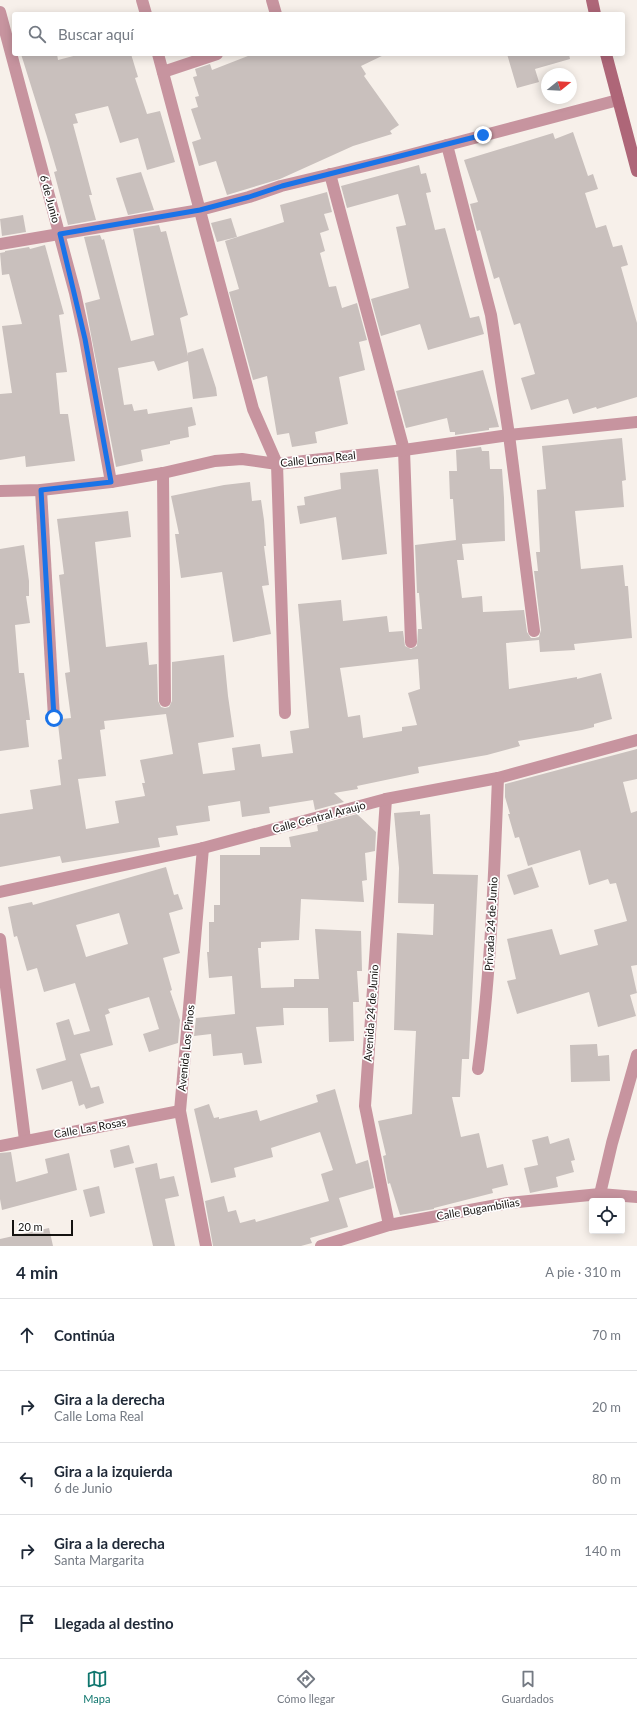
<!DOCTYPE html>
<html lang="es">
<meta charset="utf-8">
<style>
:root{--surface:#fff;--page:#f6f6f7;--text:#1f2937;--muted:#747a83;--line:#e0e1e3;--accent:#0f766e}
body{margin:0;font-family:Lato,sans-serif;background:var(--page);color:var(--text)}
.controls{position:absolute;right:12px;bottom:12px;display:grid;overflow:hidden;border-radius:4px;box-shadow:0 2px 10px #0003}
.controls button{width:36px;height:36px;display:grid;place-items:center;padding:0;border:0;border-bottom:1px solid var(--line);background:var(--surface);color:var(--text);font:20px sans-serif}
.compass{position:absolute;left:541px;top:68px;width:36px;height:36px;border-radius:50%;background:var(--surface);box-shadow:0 2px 10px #0003;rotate:72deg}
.scale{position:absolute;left:12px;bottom:10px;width:61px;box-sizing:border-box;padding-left:4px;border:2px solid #151311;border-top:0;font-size:11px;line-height:14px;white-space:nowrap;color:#151311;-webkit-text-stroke:3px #fff;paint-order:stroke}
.stop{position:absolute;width:12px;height:12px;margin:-9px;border:3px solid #1a73e8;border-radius:50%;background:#fff}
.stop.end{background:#1a73e8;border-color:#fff;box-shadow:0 1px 4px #0008}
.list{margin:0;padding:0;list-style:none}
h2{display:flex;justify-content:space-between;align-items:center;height:52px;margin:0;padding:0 16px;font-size:17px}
h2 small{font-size:13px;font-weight:400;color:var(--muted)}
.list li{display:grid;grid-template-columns:26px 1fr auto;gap:12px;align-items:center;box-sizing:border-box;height:72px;padding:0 16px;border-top:1px solid var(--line)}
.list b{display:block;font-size:15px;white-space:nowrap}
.list p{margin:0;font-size:13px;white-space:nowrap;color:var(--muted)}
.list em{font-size:13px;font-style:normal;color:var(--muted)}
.icon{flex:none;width:22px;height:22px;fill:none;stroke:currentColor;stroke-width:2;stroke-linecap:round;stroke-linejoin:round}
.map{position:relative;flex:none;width:637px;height:1246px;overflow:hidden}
.search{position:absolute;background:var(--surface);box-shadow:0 2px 10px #0003;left:12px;right:12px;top:12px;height:44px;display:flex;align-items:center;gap:10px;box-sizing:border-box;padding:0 14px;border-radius:4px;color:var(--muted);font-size:15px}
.sheet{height:412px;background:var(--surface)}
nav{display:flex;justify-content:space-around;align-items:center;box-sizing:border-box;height:56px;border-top:1px solid var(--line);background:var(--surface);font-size:11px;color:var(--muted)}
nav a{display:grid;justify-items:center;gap:2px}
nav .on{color:var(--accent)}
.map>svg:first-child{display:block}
.building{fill:#c9c0bd;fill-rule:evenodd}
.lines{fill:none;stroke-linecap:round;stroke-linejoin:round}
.street{stroke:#c7949f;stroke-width:12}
.secondary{stroke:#ae6678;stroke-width:12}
.route{stroke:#1a73e8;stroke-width:5}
.labels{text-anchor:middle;stroke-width:3.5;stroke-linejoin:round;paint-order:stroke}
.street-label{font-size:11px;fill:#151311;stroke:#fff}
</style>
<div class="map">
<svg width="637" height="1246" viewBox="0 0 637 1246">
<rect width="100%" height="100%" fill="#f7f0ea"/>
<!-- building -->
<g class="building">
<path d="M 21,54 L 57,54 L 58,60 L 81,54 L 131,54 L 138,77 L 135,78 L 147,114 L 160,111 L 175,162 L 147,170 L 138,138 L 120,143 L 108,106 L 75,114 L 78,123 L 73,124 L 92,195 L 89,195 L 96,220 L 68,225 L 54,172 L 57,171 L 47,137 Z"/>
<path d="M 253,54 L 386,54 L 361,66 L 366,74 L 364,76 L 399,125 L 390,131 L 392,134 L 353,146 L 280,179 L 227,195 L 216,161 L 199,166 L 192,142 L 201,139 L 191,109 L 198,107 L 195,97 L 199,96 L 193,77 L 197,76 L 195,69 L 210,64 L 212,70 Z"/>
<path d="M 507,54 L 569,54 L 570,59 L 535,69 L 539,82 L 517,88 Z"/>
<path d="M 573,132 L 588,176 L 593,174 L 598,189 L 585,193 L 596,228 L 606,225 L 613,247 L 622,245 L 628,265 L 621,267 L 637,323 L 637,397 L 597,409 L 596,407 L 573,414 L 568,399 L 531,410 L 521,378 L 535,374 L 520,323 L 514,325 L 499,277 L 494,279 L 480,230 L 477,231 L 470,204 L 478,202 L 464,160 L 553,133 L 555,139 Z"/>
<path d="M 419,165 L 421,174 L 426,173 L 431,192 L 426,193 L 435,230 L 445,228 L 470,318 L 479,316 L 484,334 L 428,350 L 420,324 L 381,336 L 371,299 L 409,288 L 396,227 L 406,225 L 398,194 L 347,208 L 341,186 Z"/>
<path d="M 141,172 L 154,210 L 128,215 L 116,178 Z"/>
<path d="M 327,192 L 332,212 L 324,214 L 329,230 L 320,233 L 325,251 L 320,253 L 329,287 L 336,286 L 342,308 L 357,303 L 367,340 L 359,342 L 365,370 L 339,377 L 348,424 L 315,432 L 317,443 L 292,447 L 289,433 L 277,435 L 267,376 L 253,380 L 229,292 L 239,289 L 225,241 L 284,222 L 280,205 Z"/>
<path d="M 23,215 L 26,232 L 2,236 L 0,219 Z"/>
<path d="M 231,218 L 237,237 L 217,242 L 211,223 Z"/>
<path d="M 159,225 L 161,232 L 166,231 L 188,315 L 180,318 L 188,356 L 187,353 L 203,348 L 216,388 L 217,396 L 193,399 L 188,361 L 158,371 L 154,361 L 118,368 L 124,405 L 132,404 L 134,411 L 147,409 L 148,414 L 192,407 L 196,425 L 188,427 L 189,437 L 170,441 L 170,444 L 141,450 L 143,461 L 116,467 L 85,303 L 100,299 L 84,237 L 100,235 L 102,240 L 104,239 L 131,341 L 154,335 L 133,229 Z"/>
<path d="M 45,245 L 64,314 L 59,315 L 67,372 L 56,373 L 60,414 L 68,414 L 75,461 L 26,467 L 25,456 L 0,460 L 0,394 L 12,393 L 2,326 L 22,324 L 9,274 L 2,275 L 0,253 L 5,252 L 5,251 L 29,247 L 30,249 Z"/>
<path d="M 483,370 L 499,427 L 489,428 L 489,430 L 455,435 L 455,432 L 450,432 L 447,418 L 406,428 L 396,391 Z"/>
<path d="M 622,438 L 626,480 L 622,481 L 624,507 L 575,511 L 581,569 L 623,565 L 625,586 L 628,586 L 632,638 L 574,644 L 575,650 L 540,652 L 539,640 L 506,643 L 509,689 L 577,677 L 577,679 L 601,673 L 612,719 L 594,724 L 594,727 L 582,730 L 518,741 L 520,746 L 487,755 L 418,767 L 419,773 L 357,786 L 358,789 L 334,793 L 344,802 L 315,810 L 313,800 L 269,807 L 270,813 L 242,817 L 240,801 L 208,806 L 210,821 L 176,826 L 178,835 L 158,838 L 160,847 L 62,863 L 60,856 L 0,867 L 0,814 L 33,809 L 30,790 L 61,785 L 58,760 L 62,759 L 58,724 L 61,719 L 71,718 L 65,673 L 70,672 L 59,575 L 64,574 L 57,519 L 128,511 L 131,537 L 95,542 L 106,647 L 147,642 L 149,665 L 157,664 L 158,701 L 161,707 L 165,708 L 169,707 L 172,701 L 172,662 L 224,655 L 228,696 L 234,737 L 198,743 L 203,774 L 235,770 L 232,748 L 260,744 L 262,757 L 293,753 L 290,731 L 309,728 L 298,604 L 341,600 L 343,621 L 387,616 L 389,632 L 403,631 L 405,646 L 411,649 L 417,646 L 418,629 L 422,629 L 419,593 L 417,593 L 415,545 L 456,540 L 453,499 L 450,499 L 449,471 L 457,471 L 456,450 L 481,447 L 482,451 L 489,451 L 490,469 L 502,469 L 504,498 L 505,541 L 462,544 L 464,560 L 457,560 L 462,598 L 482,596 L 483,612 L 524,610 L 527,632 L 531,638 L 535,638 L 539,637 L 541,630 L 534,571 L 538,571 L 536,552 L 540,552 L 537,490 L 546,489 L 542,446 ZM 418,659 L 420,689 L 408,693 L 417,725 L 402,727 L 402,731 L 363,738 L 360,715 L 348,717 L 340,668 ZM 166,714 L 173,754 L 140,760 L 145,783 L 142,783 L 145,796 L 115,801 L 119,823 L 86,829 L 78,779 L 106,776 L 100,730 L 105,729 L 104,721 Z"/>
<path d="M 378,469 L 387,554 L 342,560 L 336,517 L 300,524 L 297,506 L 305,505 L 304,497 L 341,489 L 340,473 Z"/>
<path d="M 250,482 L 252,501 L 261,500 L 264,520 L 266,546 L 264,546 L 269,585 L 262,586 L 271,634 L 233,642 L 222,572 L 181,578 L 175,534 L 179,534 L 171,496 L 224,485 Z"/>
<path d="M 24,545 L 29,581 L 29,596 L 26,596 L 30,623 L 15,625 L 19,673 L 24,673 L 30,720 L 26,720 L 29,747 L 0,751 L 0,549 Z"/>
<path d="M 637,749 L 637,779 L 623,782 L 631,813 L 637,811 L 637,965 L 631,966 L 637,993 L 630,995 L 636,1016 L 598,1027 L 589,992 L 517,1014 L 507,981 L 516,979 L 507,939 L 552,929 L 560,955 L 598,945 L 594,930 L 627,921 L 616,883 L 610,884 L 608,879 L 589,885 L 580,850 L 528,866 L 519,837 L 515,838 L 508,814 L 510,814 L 505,797 L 505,784 Z"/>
<path d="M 420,811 L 420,815 L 430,814 L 433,874 L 478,875 L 469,1059 L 462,1059 L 460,1097 L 452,1097 L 461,1137 L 479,1133 L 487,1168 L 503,1164 L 508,1185 L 492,1189 L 493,1193 L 434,1208 L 434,1209 L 400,1215 L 390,1183 L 388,1184 L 383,1156 L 386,1155 L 378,1121 L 412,1114 L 416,1031 L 394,1030 L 397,933 L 433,935 L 434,904 L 398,903 L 399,868 L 394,813 Z"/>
<path d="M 357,814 L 376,832 L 375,851 L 365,853 L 367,880 L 362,881 L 364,902 L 301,899 L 299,940 L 261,942 L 261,948 L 258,948 L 261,988 L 294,987 L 294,979 L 319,979 L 315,929 L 361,931 L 362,971 L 357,971 L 359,1002 L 353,1002 L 354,1041 L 329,1042 L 328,1008 L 283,1008 L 284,1025 L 256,1027 L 262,1063 L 244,1065 L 242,1053 L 213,1056 L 211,1034 L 194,1036 L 196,1018 L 235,1014 L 232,976 L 209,978 L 207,952 L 209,952 L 209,922 L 214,922 L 214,905 L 220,905 L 220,855 L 260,855 L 260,847 L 291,847 L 289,837 L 318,831 L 317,825 Z"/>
<path d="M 166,867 L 174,895 L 178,894 L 183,909 L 169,913 L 180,953 L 163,958 L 172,990 L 170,991 L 180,1020 L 178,1043 L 149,1052 L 143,1034 L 159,1029 L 149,997 L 108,1009 L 110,1013 L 105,1015 L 113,1045 L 80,1054 L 91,1088 L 99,1086 L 104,1103 L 86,1109 L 84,1104 L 79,1106 L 72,1081 L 42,1090 L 36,1069 L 66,1060 L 56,1023 L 69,1019 L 74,1035 L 90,1031 L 75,983 L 44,992 L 37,968 L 27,971 L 17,936 L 14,937 L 8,907 L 32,902 L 33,905 ZM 119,913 L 128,944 L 86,957 L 76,925 Z"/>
<path d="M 532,867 L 539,887 L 514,895 L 507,875 Z"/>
<path d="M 597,1044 L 598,1056 L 609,1055 L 610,1081 L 571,1082 L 570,1045 Z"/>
<path d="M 335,1089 L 356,1164 L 368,1160 L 374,1188 L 339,1198 L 348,1227 L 310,1238 L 312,1243 L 301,1246 L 213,1246 L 205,1201 L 224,1196 L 228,1212 L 236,1210 L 240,1223 L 255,1219 L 256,1222 L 329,1201 L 321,1174 L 333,1170 L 320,1132 L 271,1148 L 273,1157 L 234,1168 L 236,1177 L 211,1183 L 194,1109 L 209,1104 L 214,1118 L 219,1117 L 219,1119 L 257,1110 L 260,1121 L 318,1102 L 316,1095 Z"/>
<path d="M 548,1136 L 550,1144 L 569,1138 L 575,1160 L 571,1161 L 574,1172 L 556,1177 L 558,1187 L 530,1193 L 524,1168 L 538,1165 L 532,1140 Z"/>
<path d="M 129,1145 L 134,1163 L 114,1168 L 110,1150 Z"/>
<path d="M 11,1152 L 16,1182 L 48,1173 L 45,1159 L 69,1153 L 77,1190 L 2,1210 L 0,1199 L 0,1153 Z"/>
<path d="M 157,1163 L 160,1179 L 174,1176 L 179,1196 L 165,1199 L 175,1246 L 153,1246 L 135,1168 Z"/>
<path d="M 99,1186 L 105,1213 L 90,1217 L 83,1190 Z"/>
<path d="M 49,1228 L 53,1246 L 0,1246 L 0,1239 Z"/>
</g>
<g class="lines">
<!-- street -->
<g class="street">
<path d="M 142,0 L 146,14"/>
<path d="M 272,0 L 276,14"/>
<path d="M 0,12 L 75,293 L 85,339 L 111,482"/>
<path d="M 158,54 L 253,409 L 277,464 L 285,713"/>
<path d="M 163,72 L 217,54"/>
<path d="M 447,145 L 491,315 L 509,435 L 534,631"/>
<path d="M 330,174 L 404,450 L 411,642"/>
<path d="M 0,244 L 200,210 L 249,197 L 281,186 L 394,159 L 618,100"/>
<path d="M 163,473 L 165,701"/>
<path d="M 41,490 L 54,718"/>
<path d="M 0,491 L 41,490 L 111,482 L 163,473 L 215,461 L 242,459 L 277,464 L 404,450 L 509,435 L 637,422"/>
<path d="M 386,799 L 365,1106 L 389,1225"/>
<path d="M 203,848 L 180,1111 L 206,1246"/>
<path d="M 0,892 L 203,848 L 386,799 L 498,778 L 637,740"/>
<path d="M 0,939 L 25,1140"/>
<path d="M 478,1069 C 491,973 494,876 498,778"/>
<path d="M 0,1146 L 180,1111"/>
<path d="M 600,1194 L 612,1143 L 637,1055"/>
<path d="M 321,1246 L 389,1225 L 508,1203 L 600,1194 L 637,1197"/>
</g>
<!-- secondary -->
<g class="secondary">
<path d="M 592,0 L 595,14"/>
<path d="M 606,54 L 637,171"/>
</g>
</g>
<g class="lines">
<!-- route -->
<path class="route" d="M 54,718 L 41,490 L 111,482 L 85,339 L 60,234 L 200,210 L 249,197 L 282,186 L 483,135"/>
</g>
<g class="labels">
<!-- street labels -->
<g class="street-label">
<text transform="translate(50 199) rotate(75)" y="4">6 de Junio</text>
<text transform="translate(318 459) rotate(-6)" y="4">Calle Loma Real</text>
<text transform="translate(319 817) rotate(-15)" y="4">Calle Central Araujo</text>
<text transform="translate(491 924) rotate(-87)" y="4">Privada 24 de Junio</text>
<text transform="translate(371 1013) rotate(-86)" y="4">Avenida 24 de Junio</text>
<text transform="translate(186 1048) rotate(-84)" y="4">Avenida Los Pinos</text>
<text transform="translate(90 1128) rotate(-10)" y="4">Calle Las Rosas</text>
<text transform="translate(478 1209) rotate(-10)" y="4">Calle Bugambilias</text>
</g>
</g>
</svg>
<div class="controls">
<button><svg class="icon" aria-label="locate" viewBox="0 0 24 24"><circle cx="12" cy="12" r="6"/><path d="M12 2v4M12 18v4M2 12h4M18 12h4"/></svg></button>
</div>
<svg class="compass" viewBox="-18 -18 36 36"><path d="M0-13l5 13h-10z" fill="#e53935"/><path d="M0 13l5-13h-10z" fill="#747a83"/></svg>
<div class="scale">20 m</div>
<div class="stop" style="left:54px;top:718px"></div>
<div class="stop end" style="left:483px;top:135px"></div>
<div class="search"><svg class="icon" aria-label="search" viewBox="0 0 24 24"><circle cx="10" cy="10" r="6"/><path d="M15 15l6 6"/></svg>Buscar aquí</div>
</div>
<section class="sheet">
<h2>4 min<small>A pie · 310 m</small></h2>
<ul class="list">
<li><svg class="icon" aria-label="ahead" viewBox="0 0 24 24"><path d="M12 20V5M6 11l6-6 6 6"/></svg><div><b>Continúa</b></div><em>70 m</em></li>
<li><svg class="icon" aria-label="right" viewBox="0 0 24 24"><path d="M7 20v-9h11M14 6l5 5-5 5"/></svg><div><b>Gira a la derecha</b><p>Calle Loma Real</p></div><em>20 m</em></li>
<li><svg class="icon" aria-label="left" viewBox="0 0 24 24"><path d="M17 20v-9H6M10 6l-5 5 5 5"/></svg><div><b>Gira a la izquierda</b><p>6 de Junio</p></div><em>80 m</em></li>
<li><svg class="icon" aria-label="right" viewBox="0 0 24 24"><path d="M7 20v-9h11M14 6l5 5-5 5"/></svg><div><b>Gira a la derecha</b><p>Santa Margarita</p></div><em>140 m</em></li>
<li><svg class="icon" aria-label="arrive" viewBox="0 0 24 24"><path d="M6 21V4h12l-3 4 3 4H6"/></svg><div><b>Llegada al destino</b></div></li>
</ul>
</section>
<nav>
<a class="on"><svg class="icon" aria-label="map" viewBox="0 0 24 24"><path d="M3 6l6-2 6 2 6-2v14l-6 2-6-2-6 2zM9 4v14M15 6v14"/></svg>Mapa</a>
<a><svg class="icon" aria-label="directions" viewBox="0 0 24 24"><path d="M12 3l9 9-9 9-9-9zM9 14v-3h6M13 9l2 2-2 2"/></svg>Cómo llegar</a>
<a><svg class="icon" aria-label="saved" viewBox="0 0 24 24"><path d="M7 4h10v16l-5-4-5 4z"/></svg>Guardados</a>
</nav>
